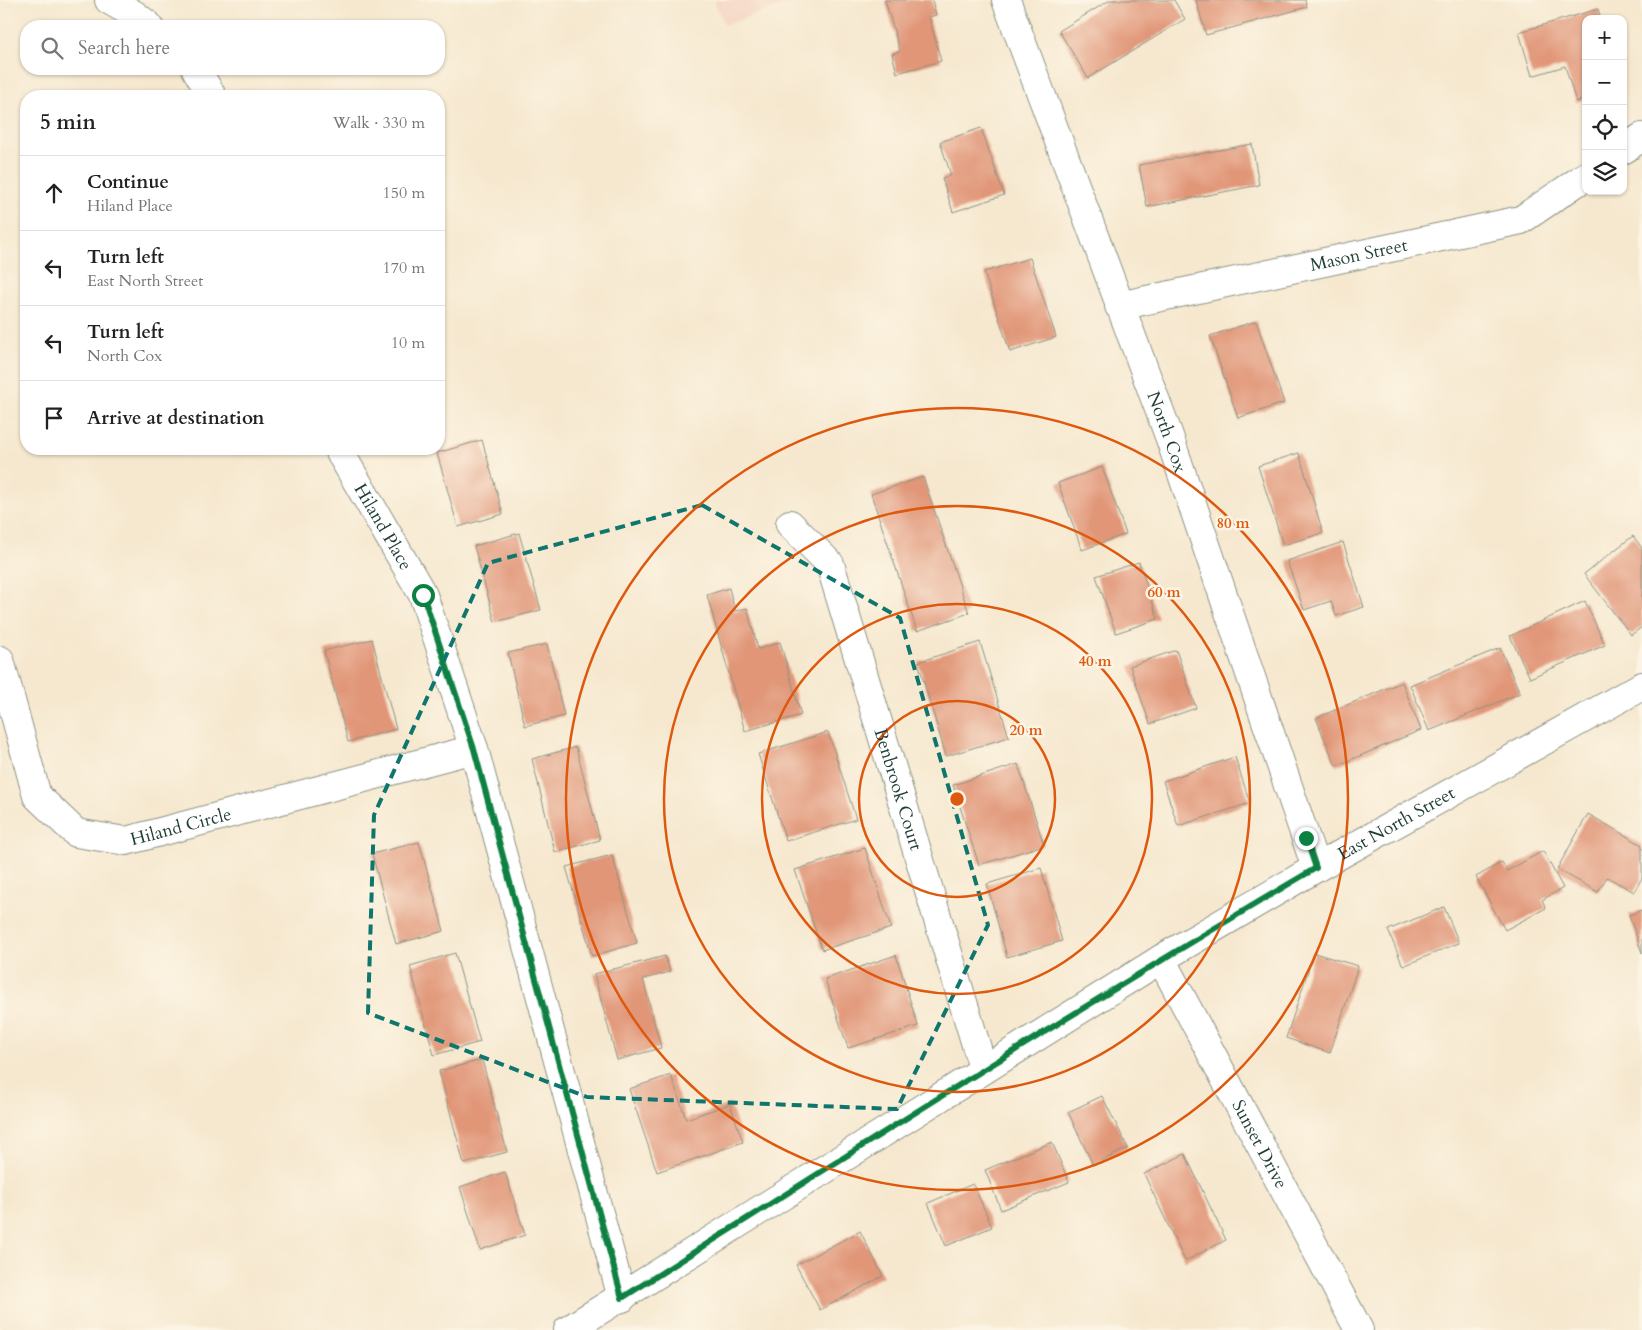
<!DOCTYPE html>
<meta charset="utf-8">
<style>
:root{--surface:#fff;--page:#f6f6f6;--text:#222;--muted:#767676;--line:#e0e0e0}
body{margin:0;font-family:Cardo,serif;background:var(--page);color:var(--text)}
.controls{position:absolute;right:15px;top:15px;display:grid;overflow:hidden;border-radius:10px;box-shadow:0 1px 4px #0004}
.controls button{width:45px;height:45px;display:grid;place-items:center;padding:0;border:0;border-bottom:1px solid var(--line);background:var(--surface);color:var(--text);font:25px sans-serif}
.stop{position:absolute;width:15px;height:15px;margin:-11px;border:4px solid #0b8043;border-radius:50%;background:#fff}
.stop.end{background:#0b8043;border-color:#fff;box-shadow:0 1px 5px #0008}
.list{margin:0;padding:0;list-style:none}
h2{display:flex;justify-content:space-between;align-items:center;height:65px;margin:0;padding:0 20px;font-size:21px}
h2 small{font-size:16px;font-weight:400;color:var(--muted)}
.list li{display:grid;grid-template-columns:32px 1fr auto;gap:15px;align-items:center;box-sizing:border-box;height:75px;padding:0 20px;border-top:1px solid var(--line)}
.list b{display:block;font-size:19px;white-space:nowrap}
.list p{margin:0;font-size:16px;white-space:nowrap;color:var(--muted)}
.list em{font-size:16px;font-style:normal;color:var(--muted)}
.icon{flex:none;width:28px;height:28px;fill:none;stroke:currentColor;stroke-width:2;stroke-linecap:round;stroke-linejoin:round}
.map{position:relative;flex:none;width:1642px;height:1330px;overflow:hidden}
.search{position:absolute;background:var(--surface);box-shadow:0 1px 4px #0004;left:20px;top:20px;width:425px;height:55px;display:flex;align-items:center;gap:12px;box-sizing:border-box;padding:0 18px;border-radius:20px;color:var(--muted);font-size:19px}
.panel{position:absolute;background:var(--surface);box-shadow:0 1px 4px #0004;left:20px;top:90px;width:425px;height:365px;border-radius:20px}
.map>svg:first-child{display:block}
.built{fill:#f4d3c0}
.building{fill:#e19678}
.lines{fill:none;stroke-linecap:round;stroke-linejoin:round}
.minor-casing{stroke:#8a9282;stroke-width:30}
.minor{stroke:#fff;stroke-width:28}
.route{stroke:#0b8043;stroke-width:6}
.marked{fill:none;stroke:#0f766e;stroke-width:4;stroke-dasharray:10 6;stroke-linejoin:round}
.ring{fill:none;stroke:#de580e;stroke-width:2.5}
.labels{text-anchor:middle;stroke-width:5;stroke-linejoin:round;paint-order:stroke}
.street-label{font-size:18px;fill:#1f3d34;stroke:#fcf5e5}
.centre{fill:#de580e;stroke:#fcf5e5;stroke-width:2.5}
.ring-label{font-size:15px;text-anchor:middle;font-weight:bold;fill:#de580e;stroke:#fcf5e5;stroke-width:5;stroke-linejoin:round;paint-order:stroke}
</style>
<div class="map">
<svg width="1642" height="1330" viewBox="0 0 1642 1330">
<rect width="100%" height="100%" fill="#fcf5e5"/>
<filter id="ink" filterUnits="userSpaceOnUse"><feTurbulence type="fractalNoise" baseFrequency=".02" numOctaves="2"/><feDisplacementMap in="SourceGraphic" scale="10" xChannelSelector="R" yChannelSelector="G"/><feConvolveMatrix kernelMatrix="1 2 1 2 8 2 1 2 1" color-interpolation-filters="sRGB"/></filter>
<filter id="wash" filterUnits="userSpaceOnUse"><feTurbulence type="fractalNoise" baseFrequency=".0096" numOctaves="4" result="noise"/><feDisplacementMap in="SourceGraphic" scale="20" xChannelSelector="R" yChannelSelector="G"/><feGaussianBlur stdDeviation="1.12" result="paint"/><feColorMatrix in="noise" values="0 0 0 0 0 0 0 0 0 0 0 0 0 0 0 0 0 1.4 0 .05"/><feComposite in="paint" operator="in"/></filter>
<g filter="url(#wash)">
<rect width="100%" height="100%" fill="#f6e8cf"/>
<!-- built -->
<path class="built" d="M 714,0 L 798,0 L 724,25 Z"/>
<g id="blocks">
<!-- building -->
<g class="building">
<path d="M 885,0 L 932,0 L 936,15 L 929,17 L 941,61 L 897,73 L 892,54 L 900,51 Z"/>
<path d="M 1110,0 L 1174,0 L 1185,19 L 1088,78 L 1059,31 Z"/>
<path d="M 1196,0 L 1305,0 L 1307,7 L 1206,35 Z"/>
<path d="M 1598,9 L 1601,19 L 1586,19 L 1586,99 L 1576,102 L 1565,66 L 1532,76 L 1519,32 Z"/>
<path d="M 981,128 L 1004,195 L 953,212 L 942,178 L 951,175 L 940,142 Z"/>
<path d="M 1252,144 L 1259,185 L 1147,207 L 1139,165 Z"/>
<path d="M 1030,258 L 1056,337 L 1010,352 L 984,272 Z"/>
<path d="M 1256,321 L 1284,403 L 1238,418 L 1210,336 Z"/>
<path d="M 482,440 L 503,514 L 458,527 L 437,453 Z"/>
<path d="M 1299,453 L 1323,533 L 1283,545 L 1258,466 Z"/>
<path d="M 1102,467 L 1126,534 L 1082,550 L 1058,483 Z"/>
<path d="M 923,477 L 969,613 L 917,631 L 871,494 Z"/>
<path d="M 519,533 L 541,610 L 495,622 L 474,546 Z"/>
<path d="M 1633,536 L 1642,548 L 1642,627 L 1631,635 L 1584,574 Z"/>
<path d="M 1343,542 L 1364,607 L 1336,616 L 1331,601 L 1304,610 L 1287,561 Z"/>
<path d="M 1139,562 L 1158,619 L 1116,633 L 1096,576 Z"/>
<path d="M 729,588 L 735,611 L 747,608 L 758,649 L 780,642 L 801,715 L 745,731 L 707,595 Z"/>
<path d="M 1585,601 L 1605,645 L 1530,678 L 1510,636 Z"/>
<path d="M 372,639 L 396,729 L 348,742 L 324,651 Z"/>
<path d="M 980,642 L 1009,737 L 946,756 L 918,662 Z"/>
<path d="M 547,644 L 564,716 L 525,726 L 508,653 Z"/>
<path d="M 1500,648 L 1520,693 L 1429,731 L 1410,685 Z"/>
<path d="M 1176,650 L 1196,708 L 1150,724 L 1130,666 Z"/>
<path d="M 1402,682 L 1421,730 L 1336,766 L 1316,718 Z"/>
<path d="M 828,732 L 856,819 L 786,841 L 758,754 Z"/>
<path d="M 576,747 L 600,840 L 555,852 L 532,759 Z"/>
<path d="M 1235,757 L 1250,803 L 1178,826 L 1163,781 Z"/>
<path d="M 1018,764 L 1044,845 L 979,865 L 953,785 Z"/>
<path d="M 1588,814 L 1642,845 L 1642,878 L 1634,892 L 1607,877 L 1598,892 L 1557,869 Z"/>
<path d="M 419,842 L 444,931 L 396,944 L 372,854 Z"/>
<path d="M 865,848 L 891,928 L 822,950 L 795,870 Z"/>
<path d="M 1543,851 L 1563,888 L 1542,900 L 1546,908 L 1505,930 L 1476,877 L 1502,862 L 1507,871 Z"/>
<path d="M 612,855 L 637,943 L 592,956 L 566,867 Z"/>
<path d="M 1041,868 L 1062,941 L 1007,957 L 987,884 Z"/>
<path d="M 1444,907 L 1459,943 L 1403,966 L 1388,930 Z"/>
<path d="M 1642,910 L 1642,953 L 1629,915 Z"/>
<path d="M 455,953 L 480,1042 L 434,1055 L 410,966 Z"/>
<path d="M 1314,953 L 1358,966 L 1330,1053 L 1286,1038 Z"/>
<path d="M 896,955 L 918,1026 L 848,1048 L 825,979 Z"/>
<path d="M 665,956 L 670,972 L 643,979 L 661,1048 L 617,1060 L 594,974 Z"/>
<path d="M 482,1060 L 507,1152 L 464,1164 L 439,1071 Z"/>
<path d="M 671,1075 L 686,1119 L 730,1104 L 743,1142 L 657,1172 L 629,1089 Z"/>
<path d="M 1102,1096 L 1128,1148 L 1093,1165 L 1068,1112 Z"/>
<path d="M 1052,1142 L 1069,1182 L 1001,1210 L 985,1170 Z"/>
<path d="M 1185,1154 L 1226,1240 L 1185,1261 L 1144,1174 Z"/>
<path d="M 505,1172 L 525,1235 L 480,1250 L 460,1187 Z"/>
<path d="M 973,1184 L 992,1227 L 946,1246 L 928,1203 Z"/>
<path d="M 860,1231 L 883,1276 L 820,1310 L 796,1265 Z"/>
</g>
</g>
</g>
<g filter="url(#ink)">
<use href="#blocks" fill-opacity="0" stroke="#8a9282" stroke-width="1"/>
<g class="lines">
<!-- minor casing -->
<g class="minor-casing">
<g id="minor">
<path d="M 109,0 L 135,15 L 149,26"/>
<path id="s1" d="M 1006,0 L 1169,436 L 1316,868"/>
<path d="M 196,69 L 212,96"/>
<path d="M 1623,150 L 1642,137"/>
<path id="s2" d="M 1119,306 L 1521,220 L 1586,176"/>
<path id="s3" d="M 338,449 L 423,595 L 474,749 L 622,1298"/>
<path id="s4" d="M 790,524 L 830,564 L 983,1068"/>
<path id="s5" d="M 0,660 L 37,796 L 76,833 L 126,841 L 474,749"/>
<path id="s6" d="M 1161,959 L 1359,1330"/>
<path id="s7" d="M 568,1330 L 1161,959 L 1316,868 L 1642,686"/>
</g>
</g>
<!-- minor -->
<use href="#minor" class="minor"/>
</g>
</g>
<g class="lines" filter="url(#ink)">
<!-- route -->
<path class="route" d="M 423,595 L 474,749 L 622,1298 C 852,1152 1081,1006 1316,868 L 1306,838"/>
</g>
<!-- marked area -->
<path class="marked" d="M 702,505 L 900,618 L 988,925 L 897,1109 L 587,1097 L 368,1013 L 374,815 L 488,563 Z"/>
<!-- distance rings -->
<g class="ring">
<circle cx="957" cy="799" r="98"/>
<circle cx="957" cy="799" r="195"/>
<circle cx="957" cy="799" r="293"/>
<circle cx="957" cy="799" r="391"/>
</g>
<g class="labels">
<!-- street labels -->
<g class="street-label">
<text dy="6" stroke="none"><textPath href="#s2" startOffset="245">Mason Street</textPath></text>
<text dy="6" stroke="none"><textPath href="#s1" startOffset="461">North Cox</textPath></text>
<text dy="6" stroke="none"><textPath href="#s3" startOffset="90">Hiland Place</textPath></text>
<text dy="6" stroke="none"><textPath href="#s4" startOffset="292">Benbrook Court</textPath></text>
<text dy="6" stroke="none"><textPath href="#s7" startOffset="971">East North Street</textPath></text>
<text dy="6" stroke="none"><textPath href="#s5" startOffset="302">Hiland Circle</textPath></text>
<text dy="6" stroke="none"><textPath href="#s6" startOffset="210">Sunset Drive</textPath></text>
</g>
</g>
<circle cx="957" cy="799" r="8" class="centre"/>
<g class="ring-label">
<text x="1233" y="528">80 m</text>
<text x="1164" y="597">60 m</text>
<text x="1095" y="666">40 m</text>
<text x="1026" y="735">20 m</text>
</g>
</svg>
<div class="controls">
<button>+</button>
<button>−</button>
<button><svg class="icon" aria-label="locate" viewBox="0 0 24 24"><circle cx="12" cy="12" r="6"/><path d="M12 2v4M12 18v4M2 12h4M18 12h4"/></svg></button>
<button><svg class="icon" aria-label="layers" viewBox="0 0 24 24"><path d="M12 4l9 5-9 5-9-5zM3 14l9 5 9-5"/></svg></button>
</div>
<div class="stop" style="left:423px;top:595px"></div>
<div class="stop end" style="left:1306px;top:838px"></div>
<div class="search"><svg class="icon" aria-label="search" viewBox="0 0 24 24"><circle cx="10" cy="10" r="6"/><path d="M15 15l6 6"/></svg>Search here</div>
<section class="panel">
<h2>5 min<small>Walk · 330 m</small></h2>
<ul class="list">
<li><svg class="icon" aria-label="ahead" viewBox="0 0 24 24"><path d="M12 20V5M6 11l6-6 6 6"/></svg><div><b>Continue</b><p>Hiland Place</p></div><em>150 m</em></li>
<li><svg class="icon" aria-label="left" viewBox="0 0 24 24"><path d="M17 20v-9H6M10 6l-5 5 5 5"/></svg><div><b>Turn left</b><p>East North Street</p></div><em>170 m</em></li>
<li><svg class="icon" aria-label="left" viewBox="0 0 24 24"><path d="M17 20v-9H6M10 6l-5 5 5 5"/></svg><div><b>Turn left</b><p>North Cox</p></div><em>10 m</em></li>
<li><svg class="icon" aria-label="arrive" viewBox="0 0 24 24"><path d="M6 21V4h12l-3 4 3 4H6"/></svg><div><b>Arrive at destination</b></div></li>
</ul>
</section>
</div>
